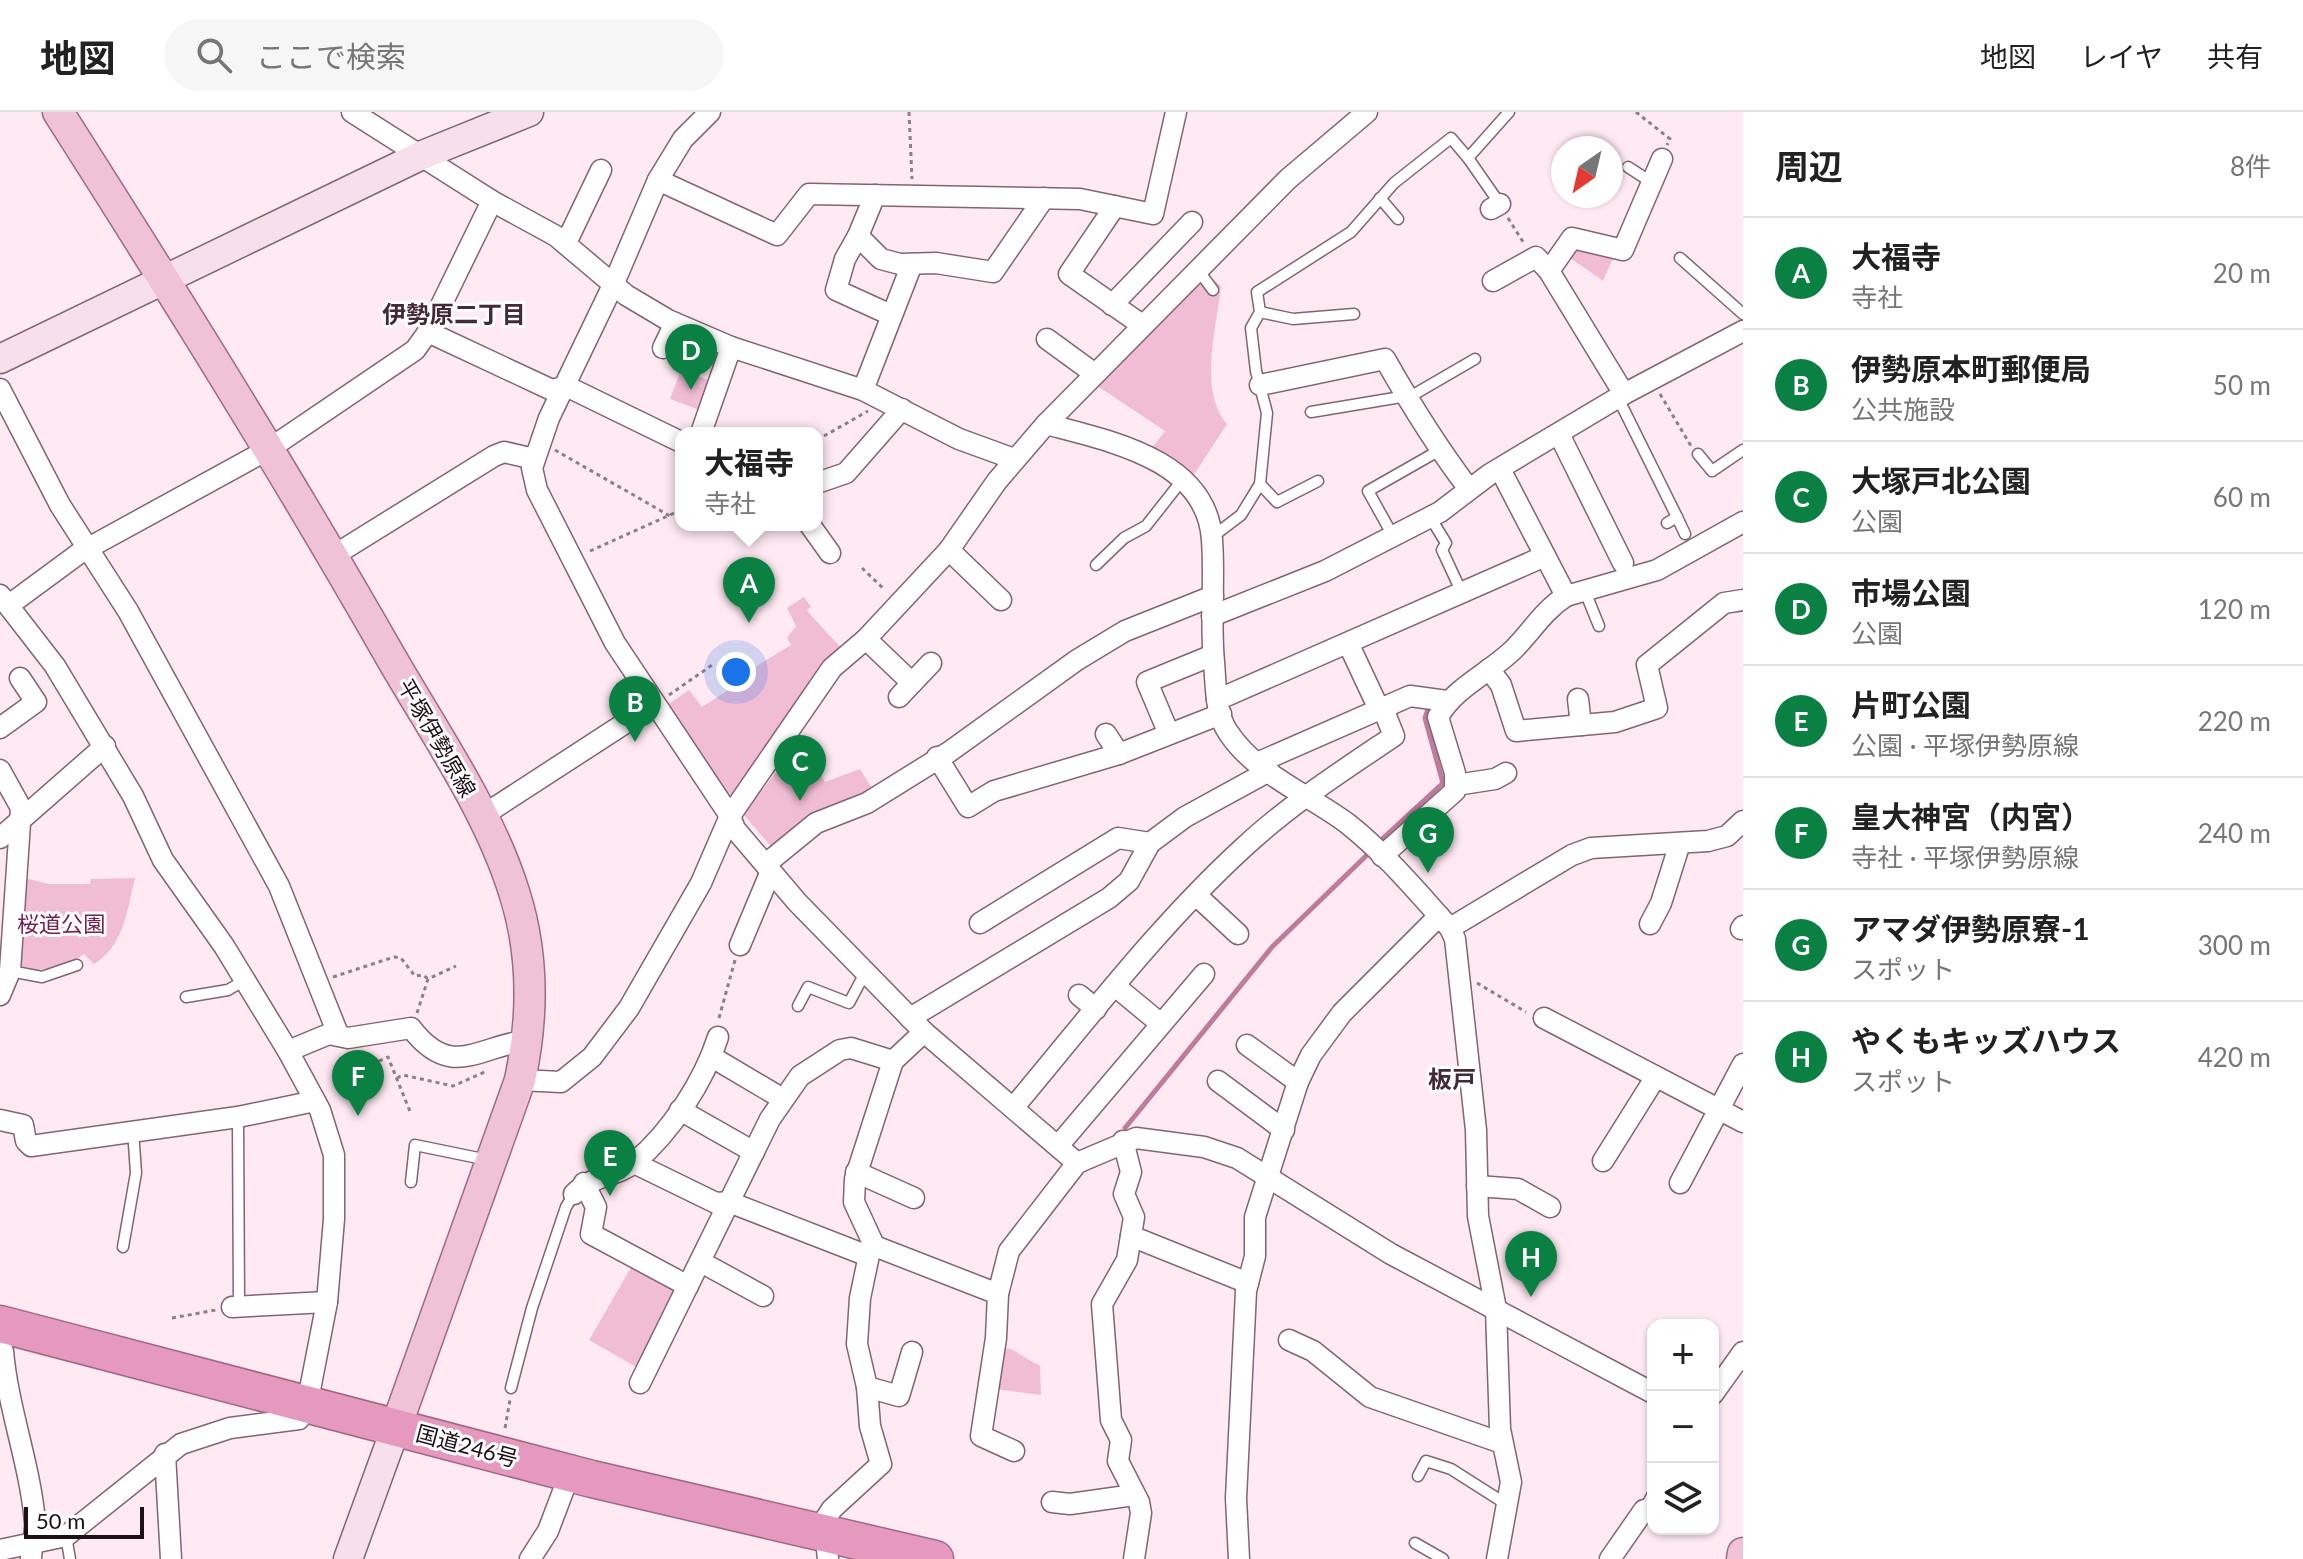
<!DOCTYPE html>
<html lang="ja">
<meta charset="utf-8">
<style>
:root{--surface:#fff;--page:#f6f6f6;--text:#222;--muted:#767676;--line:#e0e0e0;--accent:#0b8043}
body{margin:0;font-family:Lato,"Noto Sans JP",sans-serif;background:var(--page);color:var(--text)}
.controls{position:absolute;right:24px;bottom:24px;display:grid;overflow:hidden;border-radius:16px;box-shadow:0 2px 6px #0004}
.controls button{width:72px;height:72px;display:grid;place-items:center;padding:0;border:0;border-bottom:2px solid var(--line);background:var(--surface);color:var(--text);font:40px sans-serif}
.compass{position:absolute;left:1551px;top:24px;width:72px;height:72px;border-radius:50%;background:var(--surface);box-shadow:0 2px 6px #0004;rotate:214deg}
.scale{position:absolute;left:24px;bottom:20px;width:120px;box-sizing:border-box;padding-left:8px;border:4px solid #1d1117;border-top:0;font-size:22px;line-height:28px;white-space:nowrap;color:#1d1117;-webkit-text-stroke:6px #fdfdfd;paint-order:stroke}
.you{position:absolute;left:736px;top:560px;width:28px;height:28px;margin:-20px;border:6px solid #fff;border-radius:50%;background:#1a73e8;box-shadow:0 0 0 12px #1a73e833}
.badge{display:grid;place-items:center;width:52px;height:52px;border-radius:50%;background:var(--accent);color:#fff;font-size:26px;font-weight:700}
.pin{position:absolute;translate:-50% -66px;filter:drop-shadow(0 2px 4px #0008)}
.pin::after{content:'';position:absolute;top:42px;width:28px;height:24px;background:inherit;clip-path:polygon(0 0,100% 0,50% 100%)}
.popup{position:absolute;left:675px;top:315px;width:148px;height:104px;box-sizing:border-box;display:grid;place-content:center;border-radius:16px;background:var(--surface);filter:drop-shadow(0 2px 6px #0005);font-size:26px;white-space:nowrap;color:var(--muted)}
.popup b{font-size:30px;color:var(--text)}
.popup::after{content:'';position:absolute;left:50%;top:100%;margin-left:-16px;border:16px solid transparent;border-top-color:var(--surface)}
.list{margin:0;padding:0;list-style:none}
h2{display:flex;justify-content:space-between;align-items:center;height:104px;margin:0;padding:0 32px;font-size:34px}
h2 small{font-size:26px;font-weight:400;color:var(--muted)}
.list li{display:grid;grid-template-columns:52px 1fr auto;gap:24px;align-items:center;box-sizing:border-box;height:112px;padding:0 32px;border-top:2px solid var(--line)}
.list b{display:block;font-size:30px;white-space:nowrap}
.list p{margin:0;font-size:26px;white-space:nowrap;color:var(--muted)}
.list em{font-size:26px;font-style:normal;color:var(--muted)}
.icon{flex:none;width:44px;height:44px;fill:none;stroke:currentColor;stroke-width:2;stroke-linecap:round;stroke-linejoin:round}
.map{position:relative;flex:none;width:1743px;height:1447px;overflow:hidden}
header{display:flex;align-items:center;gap:48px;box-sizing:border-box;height:112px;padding:0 40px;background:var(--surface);border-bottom:2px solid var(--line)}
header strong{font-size:38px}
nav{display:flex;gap:44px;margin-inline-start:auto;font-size:28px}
.search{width:560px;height:72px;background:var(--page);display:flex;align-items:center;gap:20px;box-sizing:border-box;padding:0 28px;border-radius:44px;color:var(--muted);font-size:30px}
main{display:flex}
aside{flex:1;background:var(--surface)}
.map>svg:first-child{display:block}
.green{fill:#f0bdd4}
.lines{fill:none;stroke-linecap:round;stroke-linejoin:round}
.stream{stroke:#bf7b9c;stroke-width:5}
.lane-casing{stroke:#836472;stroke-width:13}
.street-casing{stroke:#836472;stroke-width:23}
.secondary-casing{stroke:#836472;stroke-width:31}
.primary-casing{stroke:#9f6984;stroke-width:33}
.highway-casing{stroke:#9f6984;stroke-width:39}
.path{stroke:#8f7e86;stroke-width:3;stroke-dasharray:4 4;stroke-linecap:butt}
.lane{stroke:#fff;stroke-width:10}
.street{stroke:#fff;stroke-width:20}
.secondary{stroke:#f7e0ec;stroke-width:28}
.primary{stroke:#efc2d8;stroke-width:30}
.highway{stroke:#e599be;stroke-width:36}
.labels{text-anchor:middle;stroke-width:6;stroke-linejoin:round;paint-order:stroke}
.street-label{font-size:22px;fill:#1d1117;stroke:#fdfdfd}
.park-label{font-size:22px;fill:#742251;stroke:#fdfdfd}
.neighbourhood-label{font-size:24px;font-weight:bold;fill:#442936;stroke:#fdfdfd}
</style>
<header>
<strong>地図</strong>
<div class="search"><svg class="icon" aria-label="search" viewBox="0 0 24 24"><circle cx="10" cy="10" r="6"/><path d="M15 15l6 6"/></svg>ここで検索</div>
<nav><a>地図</a><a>レイヤ</a><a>共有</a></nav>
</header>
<main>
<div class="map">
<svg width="1743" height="1447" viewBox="0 0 1743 1447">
<rect width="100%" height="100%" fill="#ffe9f3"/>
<!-- green -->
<g class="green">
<path d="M 1577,132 L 1614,144 L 1603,169 L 1570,146 Z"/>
<path d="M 1206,161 L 1221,174 C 1217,215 1198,278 1227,312 L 1193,364 L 1151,337 L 1165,319 L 1093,271 Z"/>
<path d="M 681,258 L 711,269 L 700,298 L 670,287 Z"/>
<path d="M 804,485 L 811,495 L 807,498 L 810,502 L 842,537 L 819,556 L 733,682 L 724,683 L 660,598 L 689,578 L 702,595 L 741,570 L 739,565 L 791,533 L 787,526 L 796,514 L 787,496 Z"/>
<path d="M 790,641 L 820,661 L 825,670 L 860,657 L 873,678 L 774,738 L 744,703 Z"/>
<path d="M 24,766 L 49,772 L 90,772 L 91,767 L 135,766 C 127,798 124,834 94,852 L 84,842 C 66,856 40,859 18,858 Z"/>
<path d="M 632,1154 L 670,1175 L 675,1186 L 638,1256 L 589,1228 Z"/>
<path d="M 999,1236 L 1011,1237 L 1040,1254 L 1041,1283 L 996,1277 Z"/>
</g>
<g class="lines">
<!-- stream -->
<g class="stream">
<path d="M 1379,730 L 1443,671 L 1425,606 L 1430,591"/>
<path d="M 1125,1016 L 1272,835 L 1368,742"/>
</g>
<!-- lane casing -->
<g class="lane-casing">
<g id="lane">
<path d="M 1628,55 L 1651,70"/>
<path d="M 1380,86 L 1398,107"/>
<path d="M 1500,92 L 1468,46 L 1509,0"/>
<path d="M 1680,146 L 1743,202"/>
<path d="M 1198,158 L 1213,178"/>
<path d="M 1260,200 L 1293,207 L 1354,202"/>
<path d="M 1619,288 L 1677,405 L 1667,411"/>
<path d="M 1311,300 L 1413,283 L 1475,247"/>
<path d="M 1698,342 L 1712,359 L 1743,338"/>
<path d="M 1260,372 L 1277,390 L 1318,369"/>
<path d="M 1430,405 L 1446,431 L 1442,438 L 1462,481"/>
<path d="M 1677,405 L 1685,422"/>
<path d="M 1392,422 L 1368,379 L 1440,338"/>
<path d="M 1212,425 L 1241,403 L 1260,372 L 1267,301 L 1256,259 L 1251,216 L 1260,200 L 1257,180 L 1351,120 L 1394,71 L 1451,26 L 1468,46"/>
<path d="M 1096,453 L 1124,426 L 1146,414 L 1183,367"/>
<path d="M 1584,477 L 1599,514"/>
<path d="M 10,859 L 42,865 L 77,853"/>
<path d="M 186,885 L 228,878 L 245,868"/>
<path d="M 798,894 L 808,875 L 849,891 L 866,859"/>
<path d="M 238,1005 L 239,1194"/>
<path d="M 411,1070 L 415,1033 L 488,1048"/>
<path d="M 123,1135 L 136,1061 L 133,1018"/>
<path d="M 511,1276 L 532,1196 L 566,1095 L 574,1082"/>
<path d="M 1418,1364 L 1426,1349 L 1451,1357 L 1506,1392"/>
<path d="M 1644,1398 L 1653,1382"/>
<path d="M 66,1424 L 70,1447"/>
<path d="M 1415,1431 L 1443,1447"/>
</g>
</g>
<!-- street casing -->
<g class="street-casing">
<g id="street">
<path d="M 352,0 L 492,89 L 556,124 L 626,183 L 668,208 L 731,235 L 863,278 L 959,327 L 1014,347"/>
<path d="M 710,0 L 683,27 L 658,68 L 614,171 L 549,306 L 532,356 L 537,378 L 615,531 L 730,704 L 735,717 L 797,790 L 924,920 L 1077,1051 L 1136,1026 L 1204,1035 L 1237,1046 L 1391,1142 L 1653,1281"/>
<path d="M 658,68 L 777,123 L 809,82 L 1080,87 L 1153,102 L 1176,0"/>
<path d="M 875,83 L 858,124 L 881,147 L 900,152 L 936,151 L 993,160 L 1044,86"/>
<path d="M 1115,94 L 1069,162 L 1142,213"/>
<path d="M 1491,97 L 1500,92"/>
<path d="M 858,124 L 845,147 L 836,178 L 891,203"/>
<path d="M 566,131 L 601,58"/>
<path d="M 1549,159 L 1572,126 L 1623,138 L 1662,47"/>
<path d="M 1493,169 L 1536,145 L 1549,159 L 1624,282"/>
<path d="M 1112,193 L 1192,110"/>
<path d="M 428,220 L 552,278 L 566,274 L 681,330"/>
<path d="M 1047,227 L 1095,262"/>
<path d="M 663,236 L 675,211"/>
<path d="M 1260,273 L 1385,247 C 1411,293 1437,335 1469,377"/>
<path d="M 0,277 L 60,393 L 128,499 L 279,774 L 338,922"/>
<path d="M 863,278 L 912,152"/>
<path d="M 1046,312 C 1109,329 1207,347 1212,428 C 1215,469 1210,509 1214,550 C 1216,573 1215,601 1228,620 C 1255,662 1310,683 1348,712 C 1386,742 1418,781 1450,816 L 1455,827 L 1476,1018 L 1478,1104 L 1496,1197 L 1500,1317 L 1511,1370 L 1497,1447"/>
<path d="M 701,321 L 731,235"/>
<path d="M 1559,322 L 1623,451"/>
<path d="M 1500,357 L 1566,484"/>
<path d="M 817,371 L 846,361 L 902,297"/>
<path d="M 810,413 L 830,441"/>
<path d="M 949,438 L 1001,488"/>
<path d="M 333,444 L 494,344 L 504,340 L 534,347"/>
<path d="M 0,483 L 55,554 L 133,684 L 163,748 L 224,834 L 288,939"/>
<path d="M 9,493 L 81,440 L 269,337 L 415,238 L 428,220 L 492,89"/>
<path d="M 1212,504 L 1325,459 L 1440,400 L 1490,362 L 1624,282 L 1743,219"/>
<path d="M 866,527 L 912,571 L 899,585"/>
<path d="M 1348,531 L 1378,595"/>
<path d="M 1489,557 L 1501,573 L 1516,619 L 1615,610 L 1657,596 L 1647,553 L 1724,491 L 1743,488"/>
<path d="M 912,571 L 931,551"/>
<path d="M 1578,587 L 1581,613"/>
<path d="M 1217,588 L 1545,444"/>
<path d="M 0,616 L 36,590 L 20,566"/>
<path d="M 1106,622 L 1119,642"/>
<path d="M 1169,622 L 1147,570 L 1213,543"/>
<path d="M 937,645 L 968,695 L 994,679 L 1119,642 L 1221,602"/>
<path d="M 1257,651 L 1410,584 L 1447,589"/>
<path d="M 0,658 L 21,696 L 10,859 L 0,883"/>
<path d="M 1456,673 L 1495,667 L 1506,661"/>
<path d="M 482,704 L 653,593"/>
<path d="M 0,726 L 105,634"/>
<path d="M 1382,744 L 1455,679 L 1455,661 L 1438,605 C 1455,575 1488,562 1513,538 C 1531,520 1544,498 1566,484 L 1657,458 L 1743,410"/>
<path d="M 767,751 L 816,711 L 867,691 L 949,640 L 1077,548 L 1125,519 L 1213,484"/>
<path d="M 1196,783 L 1238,822"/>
<path d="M 980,811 L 1118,726 L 1150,731"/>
<path d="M 1650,812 L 1661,791 L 1680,731"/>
<path d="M 1450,816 L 1572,743 L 1591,736 L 1708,729 L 1727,724 L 1743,709"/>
<path d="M 1741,817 L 1743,814"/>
<path d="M 740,833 L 771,759"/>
<path d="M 1115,874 L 1161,912"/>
<path d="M 1079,883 L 1096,897"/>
<path d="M 910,906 L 1109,786 L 1129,769 L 1150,731 L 1185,705 L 1269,659"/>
<path d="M 1544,906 L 1743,1010"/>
<path d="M 1247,933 L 1298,970"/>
<path d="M 712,945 L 783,987"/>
<path d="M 520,968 L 561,970 L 592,945 L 629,896 L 701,771 L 730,704 L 832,556 L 866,527 L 949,438 L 997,369 L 1046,312 L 1288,67 L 1367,0"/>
<path d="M 1218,969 L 1284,1018"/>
<path d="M 1013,996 C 1087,908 1158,814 1243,736 C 1289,693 1342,659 1394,624 L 1382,594"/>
<path d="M 680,998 L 754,1040"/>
<path d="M 0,1008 L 23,1013 L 26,1029 L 31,1034 L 238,1005 L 315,989"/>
<path d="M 1123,1029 L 1131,1060 L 1124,1082 L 1134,1105 L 1127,1148 L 1102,1192 L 1111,1308 L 1121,1328 L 1118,1349 L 1139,1390 L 1141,1401 L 1134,1447"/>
<path d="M 1058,1034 L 1204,862"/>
<path d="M 1603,1049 L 1655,966"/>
<path d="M 634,1051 L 716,1091 L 729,1090 L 868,1144"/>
<path d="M 856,1060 L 914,1086"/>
<path d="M 584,1071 L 596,1095 L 591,1122 L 688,1174"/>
<path d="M 1680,1071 L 1743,952"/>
<path d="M 1477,1074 L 1518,1077 L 1550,1095"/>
<path d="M 574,1082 C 592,1063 617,1065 635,1050 C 671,1020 704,969 718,925"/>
<path d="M 1131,1124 L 1248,1171"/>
<path d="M 872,1133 L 998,1182"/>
<path d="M 701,1150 L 763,1184"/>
<path d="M 232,1195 L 327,1190"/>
<path d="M 1289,1228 L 1313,1239 L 1370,1285 L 1502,1331"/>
<path d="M 3,1239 C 8,1297 30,1352 35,1410 C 36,1422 31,1435 31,1447"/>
<path d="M 640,1271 L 770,1007 L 800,964 L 840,938 L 851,936 L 893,949"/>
<path d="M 867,1275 L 899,1284 L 912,1240"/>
<path d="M 1713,1282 L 1743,1240"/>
<path d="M 1014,1339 L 981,1324 L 996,1226 L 998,1182 L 1009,1139 L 1077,1051"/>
<path d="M 165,1342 L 171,1447"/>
<path d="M 1052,1390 L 1070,1392 L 1134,1383"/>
<path d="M 0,1438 L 66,1424 L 181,1332 L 230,1316 L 299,1307 L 307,1293 L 327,1190 L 334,1107 L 334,1043 L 320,998 L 288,939 L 329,922 L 348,926 L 411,916 C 451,968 477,935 528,928"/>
<path d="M 530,1447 L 548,1419 L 570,1361"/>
<path d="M 828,1447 L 824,1409 L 832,1397 L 881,1352 L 870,1314 L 867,1275 L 857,1232 L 860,1186 L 872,1129 L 854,1090 L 855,1067 L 893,949 L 924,920"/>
<path d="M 1239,1447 L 1236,1386 L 1246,1179 L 1255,1144 L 1255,1105 L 1298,970 L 1311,943 L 1342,901 L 1439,804"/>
<path d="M 1610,1447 L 1644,1398"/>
</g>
</g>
<!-- secondary casing -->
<g class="secondary-casing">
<g id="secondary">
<path d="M 0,247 L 420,44 L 529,0"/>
<path d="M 348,1447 L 396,1315"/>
</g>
</g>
<!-- primary casing -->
<g class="primary-casing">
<g id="primary">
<path d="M 58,0 C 172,179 284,358 389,542 C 433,619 489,698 515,783 C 534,844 533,907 520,968 L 396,1315"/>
<path d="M 1742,1447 L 1743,1441"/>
</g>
</g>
<!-- highway casing -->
<g class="highway-casing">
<path id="highway" d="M 0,1212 L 592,1367 L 935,1447"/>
</g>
<!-- path -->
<g class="path">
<path d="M 909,0 L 912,67"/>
<path d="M 1636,0 L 1670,27 L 1667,33"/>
<path d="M 1508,106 L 1525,133"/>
<path d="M 1660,282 L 1691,334"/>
<path d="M 817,328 L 868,299"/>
<path d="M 555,338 L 670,404"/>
<path d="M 590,439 L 681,398"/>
<path d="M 862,456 L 885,478"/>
<path d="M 669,583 L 715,551"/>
<path d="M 333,865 L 394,845 L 401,846 L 415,864 L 423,863 L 428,867"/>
<path d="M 1477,871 L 1526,900"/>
<path d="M 417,901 L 428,867 L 456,854"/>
<path d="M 719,906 L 735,848"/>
<path d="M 379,949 L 388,945 L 411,1002"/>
<path d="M 397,966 L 403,963 L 453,974 L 487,959"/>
<path d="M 172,1206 L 216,1198"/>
<path d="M 505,1316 L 510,1288"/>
</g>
<!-- lane -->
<use href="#lane" class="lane"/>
<!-- street -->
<use href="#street" class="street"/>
<!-- secondary -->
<use href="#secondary" class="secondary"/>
<!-- primary -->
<use href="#primary" class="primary"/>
<!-- highway -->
<use href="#highway" class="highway"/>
</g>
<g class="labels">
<!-- street labels -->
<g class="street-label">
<text transform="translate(437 626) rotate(60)" y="8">平塚伊勢原線</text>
<text transform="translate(467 1334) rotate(15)" y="8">国道246号</text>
</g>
<!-- park labels -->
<g class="park-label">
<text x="61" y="820">桜道公園</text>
</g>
<!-- neighbourhood labels -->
<g class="neighbourhood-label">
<text x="454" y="211">伊勢原二丁目</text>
<text x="1452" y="976">板戸</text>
</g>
</g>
</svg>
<div class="controls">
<button>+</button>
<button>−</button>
<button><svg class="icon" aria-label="layers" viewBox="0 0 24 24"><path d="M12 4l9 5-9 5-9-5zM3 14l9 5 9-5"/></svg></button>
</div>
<svg class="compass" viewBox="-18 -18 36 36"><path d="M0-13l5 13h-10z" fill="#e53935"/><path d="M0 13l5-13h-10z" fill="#767676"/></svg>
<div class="scale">50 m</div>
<div class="you"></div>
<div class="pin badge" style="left:749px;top:511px">A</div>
<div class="popup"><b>大福寺</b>寺社</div>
<div class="pin badge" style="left:635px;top:630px">B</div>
<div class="pin badge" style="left:800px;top:689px">C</div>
<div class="pin badge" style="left:691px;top:278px">D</div>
<div class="pin badge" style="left:610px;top:1084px">E</div>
<div class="pin badge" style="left:358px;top:1004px">F</div>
<div class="pin badge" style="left:1428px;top:761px">G</div>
<div class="pin badge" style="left:1531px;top:1185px">H</div>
</div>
<aside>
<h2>周辺<small>8件</small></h2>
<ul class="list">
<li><span class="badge">A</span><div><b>大福寺</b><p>寺社</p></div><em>20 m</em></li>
<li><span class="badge">B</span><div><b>伊勢原本町郵便局</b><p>公共施設</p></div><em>50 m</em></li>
<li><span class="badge">C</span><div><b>大塚戸北公園</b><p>公園</p></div><em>60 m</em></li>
<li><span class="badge">D</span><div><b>市場公園</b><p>公園</p></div><em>120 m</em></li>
<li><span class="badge">E</span><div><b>片町公園</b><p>公園 · 平塚伊勢原線</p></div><em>220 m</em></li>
<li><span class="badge">F</span><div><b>皇大神宮（内宮）</b><p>寺社 · 平塚伊勢原線</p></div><em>240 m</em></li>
<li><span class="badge">G</span><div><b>アマダ伊勢原寮-1</b><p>スポット</p></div><em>300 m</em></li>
<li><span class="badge">H</span><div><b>やくもキッズハウス</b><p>スポット</p></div><em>420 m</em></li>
</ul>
</aside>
</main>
